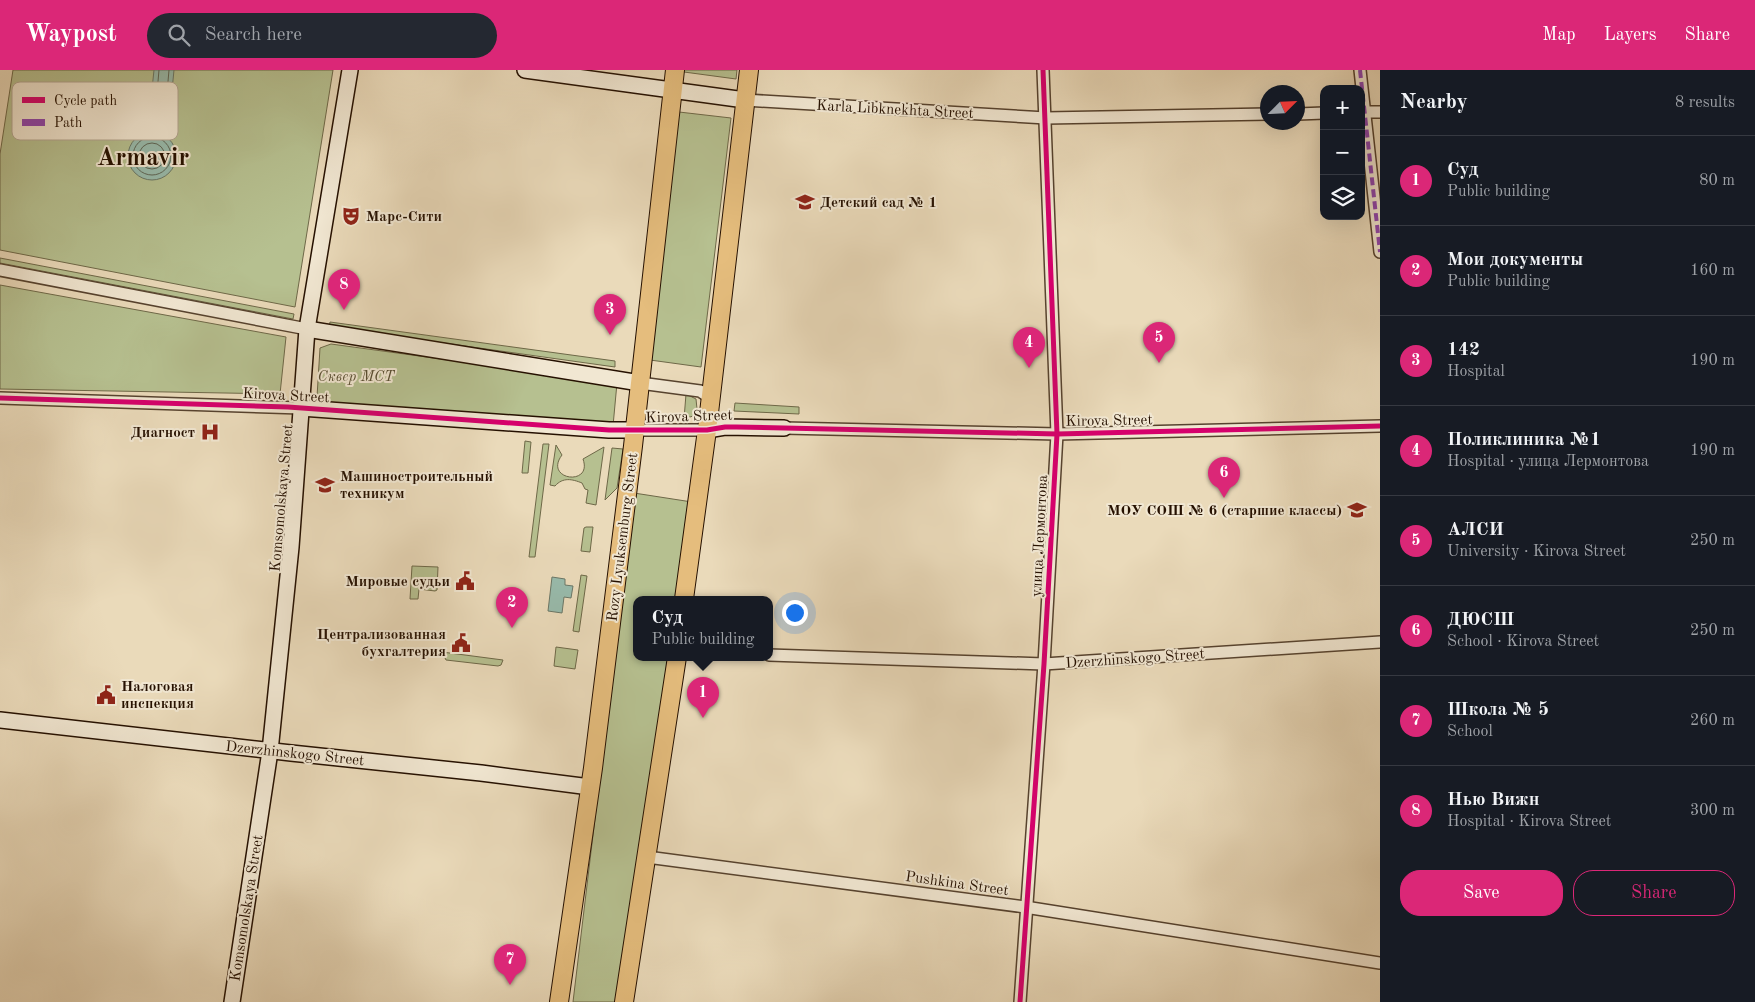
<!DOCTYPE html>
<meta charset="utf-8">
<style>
:root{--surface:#171b24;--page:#242831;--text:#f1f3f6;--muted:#9ea1a6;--line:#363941;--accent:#db2777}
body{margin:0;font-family:"Old Standard TT",serif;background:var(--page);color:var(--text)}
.controls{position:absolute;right:15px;top:15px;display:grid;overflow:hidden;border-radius:10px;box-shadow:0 5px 20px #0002}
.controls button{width:45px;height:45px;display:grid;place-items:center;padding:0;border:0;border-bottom:1px solid var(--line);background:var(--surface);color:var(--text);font:25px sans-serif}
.compass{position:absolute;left:1260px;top:15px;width:45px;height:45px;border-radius:50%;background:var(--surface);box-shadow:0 5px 20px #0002;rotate:66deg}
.you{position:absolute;left:794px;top:542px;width:18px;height:18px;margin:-12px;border:4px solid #fff;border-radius:50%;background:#1a73e8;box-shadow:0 0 0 8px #1a73e833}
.badge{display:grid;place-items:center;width:32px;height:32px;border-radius:50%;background:var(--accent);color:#fff;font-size:16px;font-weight:700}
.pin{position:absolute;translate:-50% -41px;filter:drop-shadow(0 1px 2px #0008)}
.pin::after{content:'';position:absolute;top:26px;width:18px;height:15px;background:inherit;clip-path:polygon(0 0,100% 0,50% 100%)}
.popup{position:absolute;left:633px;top:526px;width:140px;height:65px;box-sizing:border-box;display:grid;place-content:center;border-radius:10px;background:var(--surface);filter:drop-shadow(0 1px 4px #0005);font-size:16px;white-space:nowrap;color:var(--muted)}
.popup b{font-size:19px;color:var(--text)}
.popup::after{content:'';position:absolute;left:50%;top:100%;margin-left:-10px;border:10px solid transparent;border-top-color:var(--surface)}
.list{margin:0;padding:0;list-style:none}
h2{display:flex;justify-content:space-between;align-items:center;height:65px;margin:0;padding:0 20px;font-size:21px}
h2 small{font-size:16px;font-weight:400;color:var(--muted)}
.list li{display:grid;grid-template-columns:32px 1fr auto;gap:15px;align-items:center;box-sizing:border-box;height:90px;padding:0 20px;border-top:1px solid var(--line)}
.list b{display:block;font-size:19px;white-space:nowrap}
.list p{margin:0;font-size:16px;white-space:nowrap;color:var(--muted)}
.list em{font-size:16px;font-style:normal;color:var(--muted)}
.actions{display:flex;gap:10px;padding:15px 20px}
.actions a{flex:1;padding:11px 0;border:1px solid var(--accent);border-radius:20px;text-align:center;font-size:18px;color:var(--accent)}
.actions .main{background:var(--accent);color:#fff}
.icon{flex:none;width:28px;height:28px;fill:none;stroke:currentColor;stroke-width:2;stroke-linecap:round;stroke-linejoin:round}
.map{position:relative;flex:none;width:1380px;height:932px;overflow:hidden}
header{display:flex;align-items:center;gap:30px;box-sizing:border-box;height:70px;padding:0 25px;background:var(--accent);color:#fff}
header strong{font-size:24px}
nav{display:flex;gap:28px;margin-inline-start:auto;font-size:18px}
.search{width:350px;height:45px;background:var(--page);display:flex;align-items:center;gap:12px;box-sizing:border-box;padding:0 18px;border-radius:28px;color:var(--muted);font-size:19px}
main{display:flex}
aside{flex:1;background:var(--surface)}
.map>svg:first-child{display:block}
.green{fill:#b6c090;stroke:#6e6848}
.water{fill:#98bbac;stroke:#6a7767}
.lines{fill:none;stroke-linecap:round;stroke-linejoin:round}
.shore{stroke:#5e6656;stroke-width:1}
.street-casing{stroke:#56422e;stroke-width:14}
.secondary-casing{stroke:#251000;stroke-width:18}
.primary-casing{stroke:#251000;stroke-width:20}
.street{stroke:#f1e7d2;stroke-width:11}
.secondary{stroke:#f1e7d2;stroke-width:15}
.primary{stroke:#e5bd7d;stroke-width:18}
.quiet{stroke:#8e44ad;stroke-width:4;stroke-dasharray:8 4;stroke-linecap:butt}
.cycleway-casing{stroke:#f1e7d2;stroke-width:8}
.cycleway{stroke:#d6006c;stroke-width:5}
.labels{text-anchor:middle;stroke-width:4;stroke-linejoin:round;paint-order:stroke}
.street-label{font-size:15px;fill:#251000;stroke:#f1e7d2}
.poi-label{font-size:15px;font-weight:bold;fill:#251000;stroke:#f1e7d2;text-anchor:start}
.park-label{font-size:15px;font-style:italic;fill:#584e32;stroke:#f1e7d2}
.town-label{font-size:25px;font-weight:bold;fill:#251000;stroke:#f1e7d2}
.key{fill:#f1e7d2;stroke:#b4a693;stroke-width:1}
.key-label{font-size:14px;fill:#251000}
</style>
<header>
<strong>Waypost</strong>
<div class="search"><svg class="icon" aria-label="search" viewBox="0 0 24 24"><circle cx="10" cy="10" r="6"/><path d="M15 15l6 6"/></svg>Search here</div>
<nav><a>Map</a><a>Layers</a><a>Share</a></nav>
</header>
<main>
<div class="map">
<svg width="1380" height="932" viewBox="0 0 1380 932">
<rect width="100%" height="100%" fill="#eadaba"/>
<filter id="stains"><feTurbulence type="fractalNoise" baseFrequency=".004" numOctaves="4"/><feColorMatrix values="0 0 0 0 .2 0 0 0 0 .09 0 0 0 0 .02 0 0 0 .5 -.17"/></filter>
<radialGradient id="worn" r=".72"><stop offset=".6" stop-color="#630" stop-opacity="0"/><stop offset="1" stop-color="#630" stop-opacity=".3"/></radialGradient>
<!-- green -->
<g class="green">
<path d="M 13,0 L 333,0 L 295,237 L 0,180 L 0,84 Z"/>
<path d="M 684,0 L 737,0 L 736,9 L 684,2 Z"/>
<path d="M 679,42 L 731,48 L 701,297 L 650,290 Z"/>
<path d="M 0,188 L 294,244 L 293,249 L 0,193 Z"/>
<path d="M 0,215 L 286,267 L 280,324 L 0,319 Z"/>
<path d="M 330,252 L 615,291 L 615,297 L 329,257 Z"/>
<path d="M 331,274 L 617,313 L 613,356 L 319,332 L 317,327 L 320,278 Z"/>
<path d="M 686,324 L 696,329 L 697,339 L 693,346 L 684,349 Z"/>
<path d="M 735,333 L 799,337 L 799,344 L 734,341 Z"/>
<path d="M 525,371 L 531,372 L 528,403 L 522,403 Z"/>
<path d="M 543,374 L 549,374 L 535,487 L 529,487 Z"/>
<path d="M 556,375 L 562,385 C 543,410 593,417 583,389 L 604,377 L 596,435 L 586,433 L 588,420 L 585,419 L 582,413 C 572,409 563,407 555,416 L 550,415 Z"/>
<path d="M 612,378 L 623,379 L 617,418 L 605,430 Z"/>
<path d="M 634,423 L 692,432 L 678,529 L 637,529 L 637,587 L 670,587 L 619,932 L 573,932 Z"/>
<path d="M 586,457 L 593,457 L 590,482 L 581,481 L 584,458 Z"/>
<path d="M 412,496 L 438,497 L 437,520 L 435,521 L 419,519 L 418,529 L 410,529 Z"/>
<path d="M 581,505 L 587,506 L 579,562 L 573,561 Z"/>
<path d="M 556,577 L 578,580 L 575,599 L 554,596 Z"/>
<path d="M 442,582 L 503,590 L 501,595 L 498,596 L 446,590 Z"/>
</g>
<!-- water -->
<g class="water">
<path d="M 154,0 L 174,0 L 171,31 L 151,29 Z"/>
<circle cx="152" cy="86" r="24"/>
<path d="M 552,507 L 565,509 L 565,515 L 573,516 L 571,528 L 564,527 L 562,543 L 548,541 Z"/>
</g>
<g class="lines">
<!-- shore -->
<g class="shore">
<path d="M 159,0 L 157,23 L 164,25 L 167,23 L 169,0"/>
<circle cx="152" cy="86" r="19"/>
<circle cx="152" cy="86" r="13"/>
</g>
<!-- street casing -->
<g class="street-casing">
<g id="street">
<path d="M 1360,0 L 1380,182"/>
<path d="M 745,30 L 1046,48 L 1268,44"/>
<path d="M 1361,42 L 1380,42"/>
<path d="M 1298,44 L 1324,43"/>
<path d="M 0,200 L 307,259"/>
<path d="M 640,313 L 700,321 L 711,328"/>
<path d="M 0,328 L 301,338"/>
<path d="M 784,358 L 1057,364 L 1380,356"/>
<path d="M 635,360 L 707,360"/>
<path d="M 769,585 L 1044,594 L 1380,572"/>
<path d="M 647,787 L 1025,837 L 1380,893"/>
<path d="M 1020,932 L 1044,594 L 1057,364 L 1043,0"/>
</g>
</g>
<!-- secondary casing -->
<g class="secondary-casing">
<g id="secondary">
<path d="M 525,0 L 745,30"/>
<path d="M 307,259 L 640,313"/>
<path d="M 301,338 L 609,360 L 635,360"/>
<path d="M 707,360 L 725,357 L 784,358"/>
<path d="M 0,650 L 291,683 L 481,703 L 590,717"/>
<path d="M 232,932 L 270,681 L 291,477 L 307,259 L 350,0"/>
</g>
</g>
<!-- primary casing -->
<g class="primary-casing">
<g id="primary">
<path d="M 684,529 L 707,360 L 749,0"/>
<path d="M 559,932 L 593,698 L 633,376 L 675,0"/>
<path d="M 624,932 L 677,587"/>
</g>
</g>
<!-- street -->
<use href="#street" class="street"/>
<!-- secondary -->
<use href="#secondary" class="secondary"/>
<!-- primary -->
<use href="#primary" class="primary"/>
<!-- quiet -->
<path class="quiet" d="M 1360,0 L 1380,182"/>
<!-- cycleway casing -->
<g class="cycleway-casing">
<g id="cycleway">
<path d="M 0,328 L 288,337 L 609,360 L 707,360 L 725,357 L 736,357 L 1057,364 L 1380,356"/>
<path d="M 1020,932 L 1044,594 L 1057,364 L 1043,0"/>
</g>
</g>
<!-- cycleway -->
<use href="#cycleway" class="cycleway"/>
</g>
<!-- icons -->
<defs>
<g id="school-bare" transform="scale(1.5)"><path d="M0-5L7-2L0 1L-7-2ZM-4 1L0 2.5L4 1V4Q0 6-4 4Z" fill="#8f2418" stroke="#f1e7d2" stroke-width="2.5" paint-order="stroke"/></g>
<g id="theatre-bare" transform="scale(1.5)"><path d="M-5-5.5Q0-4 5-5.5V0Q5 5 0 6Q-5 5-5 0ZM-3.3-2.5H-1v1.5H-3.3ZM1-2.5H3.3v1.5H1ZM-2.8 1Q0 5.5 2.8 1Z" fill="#8f2418" stroke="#f1e7d2" stroke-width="2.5" paint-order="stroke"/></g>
<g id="hospital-bare" transform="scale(1.5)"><path d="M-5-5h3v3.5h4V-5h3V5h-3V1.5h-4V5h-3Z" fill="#8f2418" stroke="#f1e7d2" stroke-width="2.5" paint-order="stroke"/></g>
<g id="university-bare" transform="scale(1.5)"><path d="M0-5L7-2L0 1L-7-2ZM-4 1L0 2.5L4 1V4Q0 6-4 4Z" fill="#8f2418" stroke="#f1e7d2" stroke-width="2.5" paint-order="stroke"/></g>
<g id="civic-bare" transform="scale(1.5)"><path d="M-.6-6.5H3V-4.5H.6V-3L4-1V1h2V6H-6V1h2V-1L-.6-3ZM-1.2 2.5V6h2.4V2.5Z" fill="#8f2418" stroke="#f1e7d2" stroke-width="2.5" paint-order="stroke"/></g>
</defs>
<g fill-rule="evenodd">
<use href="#school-bare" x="805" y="132"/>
<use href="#theatre-bare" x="351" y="146"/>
<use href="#hospital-bare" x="210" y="362"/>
<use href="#university-bare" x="325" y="415"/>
<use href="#school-bare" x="1357" y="440"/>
<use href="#civic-bare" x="465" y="511"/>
<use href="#civic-bare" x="461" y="573"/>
<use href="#civic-bare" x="106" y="625"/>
</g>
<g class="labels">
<!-- street labels -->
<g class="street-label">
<text transform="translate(895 39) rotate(3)" y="5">Karla Libknekhta Street</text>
<text transform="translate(286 325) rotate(3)" y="5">Kirova Street</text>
<text transform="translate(689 346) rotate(-2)" y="5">Kirova Street</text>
<text transform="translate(1109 350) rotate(-1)" y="5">Kirova Street</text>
<text transform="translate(281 428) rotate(-85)" y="5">Komsomolskaya Street</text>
<text transform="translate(1039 466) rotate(-87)" y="5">улица Лермонтова</text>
<text transform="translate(622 467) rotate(-83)" y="5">Rozy Lyuksemburg Street</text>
<text transform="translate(1135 588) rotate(-4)" y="5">Dzerzhinskogo Street</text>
<text transform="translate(295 683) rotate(6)" y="5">Dzerzhinskogo Street</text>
<text transform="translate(957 813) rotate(8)" y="5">Pushkina Street</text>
<text transform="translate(246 838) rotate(-81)" y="5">Komsomolskaya Street</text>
</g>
<!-- poi labels -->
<g class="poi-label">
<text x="820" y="137">Детский сад № 1</text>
<text x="366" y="151">Марс-Сити</text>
<text x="195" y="367" text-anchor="end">Диагност</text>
<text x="340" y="411">Машиностроительный<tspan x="340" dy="17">техникум</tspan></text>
<text x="1342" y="445" text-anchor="end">МОУ СОШ № 6 (старшие классы)</text>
<text x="450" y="516" text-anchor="end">Мировые судьи</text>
<text x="446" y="569" text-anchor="end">Централизованная<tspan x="446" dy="17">бухгалтерия</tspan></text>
<text x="121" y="621">Налоговая<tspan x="121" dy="17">инспекция</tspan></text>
</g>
<!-- park labels -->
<g class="park-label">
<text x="356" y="311">Сквер МСТ</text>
</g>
<!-- town labels -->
<g class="town-label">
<text x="143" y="95">Armavir</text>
</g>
</g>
<!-- legend -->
<rect x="12" y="12" width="166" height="58" rx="8" class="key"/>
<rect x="22" y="27" width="23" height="6" fill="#d6006c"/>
<rect x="22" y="49" width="23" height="7" fill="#8e44ad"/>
<g class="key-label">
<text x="54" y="35">Cycle path</text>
<text x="54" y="57">Path</text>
</g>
<rect width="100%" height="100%" filter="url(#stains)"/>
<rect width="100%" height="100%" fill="url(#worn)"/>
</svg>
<div class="controls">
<button>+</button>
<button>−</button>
<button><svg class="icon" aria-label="layers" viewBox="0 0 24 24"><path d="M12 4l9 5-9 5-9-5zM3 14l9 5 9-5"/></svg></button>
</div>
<svg class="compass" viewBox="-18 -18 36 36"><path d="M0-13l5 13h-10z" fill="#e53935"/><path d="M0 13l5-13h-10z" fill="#9ea1a6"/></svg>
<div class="you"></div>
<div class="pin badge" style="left:703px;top:648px">1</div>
<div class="popup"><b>Суд</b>Public building</div>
<div class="pin badge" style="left:512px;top:558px">2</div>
<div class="pin badge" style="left:610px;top:265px">3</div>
<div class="pin badge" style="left:1029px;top:298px">4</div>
<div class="pin badge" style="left:1159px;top:293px">5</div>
<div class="pin badge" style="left:1224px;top:428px">6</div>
<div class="pin badge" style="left:510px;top:915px">7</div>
<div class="pin badge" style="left:344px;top:240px">8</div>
</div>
<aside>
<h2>Nearby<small>8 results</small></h2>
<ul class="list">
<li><span class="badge">1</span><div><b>Суд</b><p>Public building</p></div><em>80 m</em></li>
<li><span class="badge">2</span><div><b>Мои документы</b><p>Public building</p></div><em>160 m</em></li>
<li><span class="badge">3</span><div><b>142</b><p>Hospital</p></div><em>190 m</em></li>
<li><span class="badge">4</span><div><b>Поликлиника №1</b><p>Hospital · улица Лермонтова</p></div><em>190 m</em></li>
<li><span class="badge">5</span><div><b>АЛСИ</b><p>University · Kirova Street</p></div><em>250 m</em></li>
<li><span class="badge">6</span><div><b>ДЮСШ</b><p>School · Kirova Street</p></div><em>250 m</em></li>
<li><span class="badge">7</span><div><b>Школа № 5</b><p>School</p></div><em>260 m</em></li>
<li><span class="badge">8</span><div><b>Нью Вижн</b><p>Hospital · Kirova Street</p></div><em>300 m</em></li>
</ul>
<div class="actions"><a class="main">Save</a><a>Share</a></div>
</aside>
</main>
